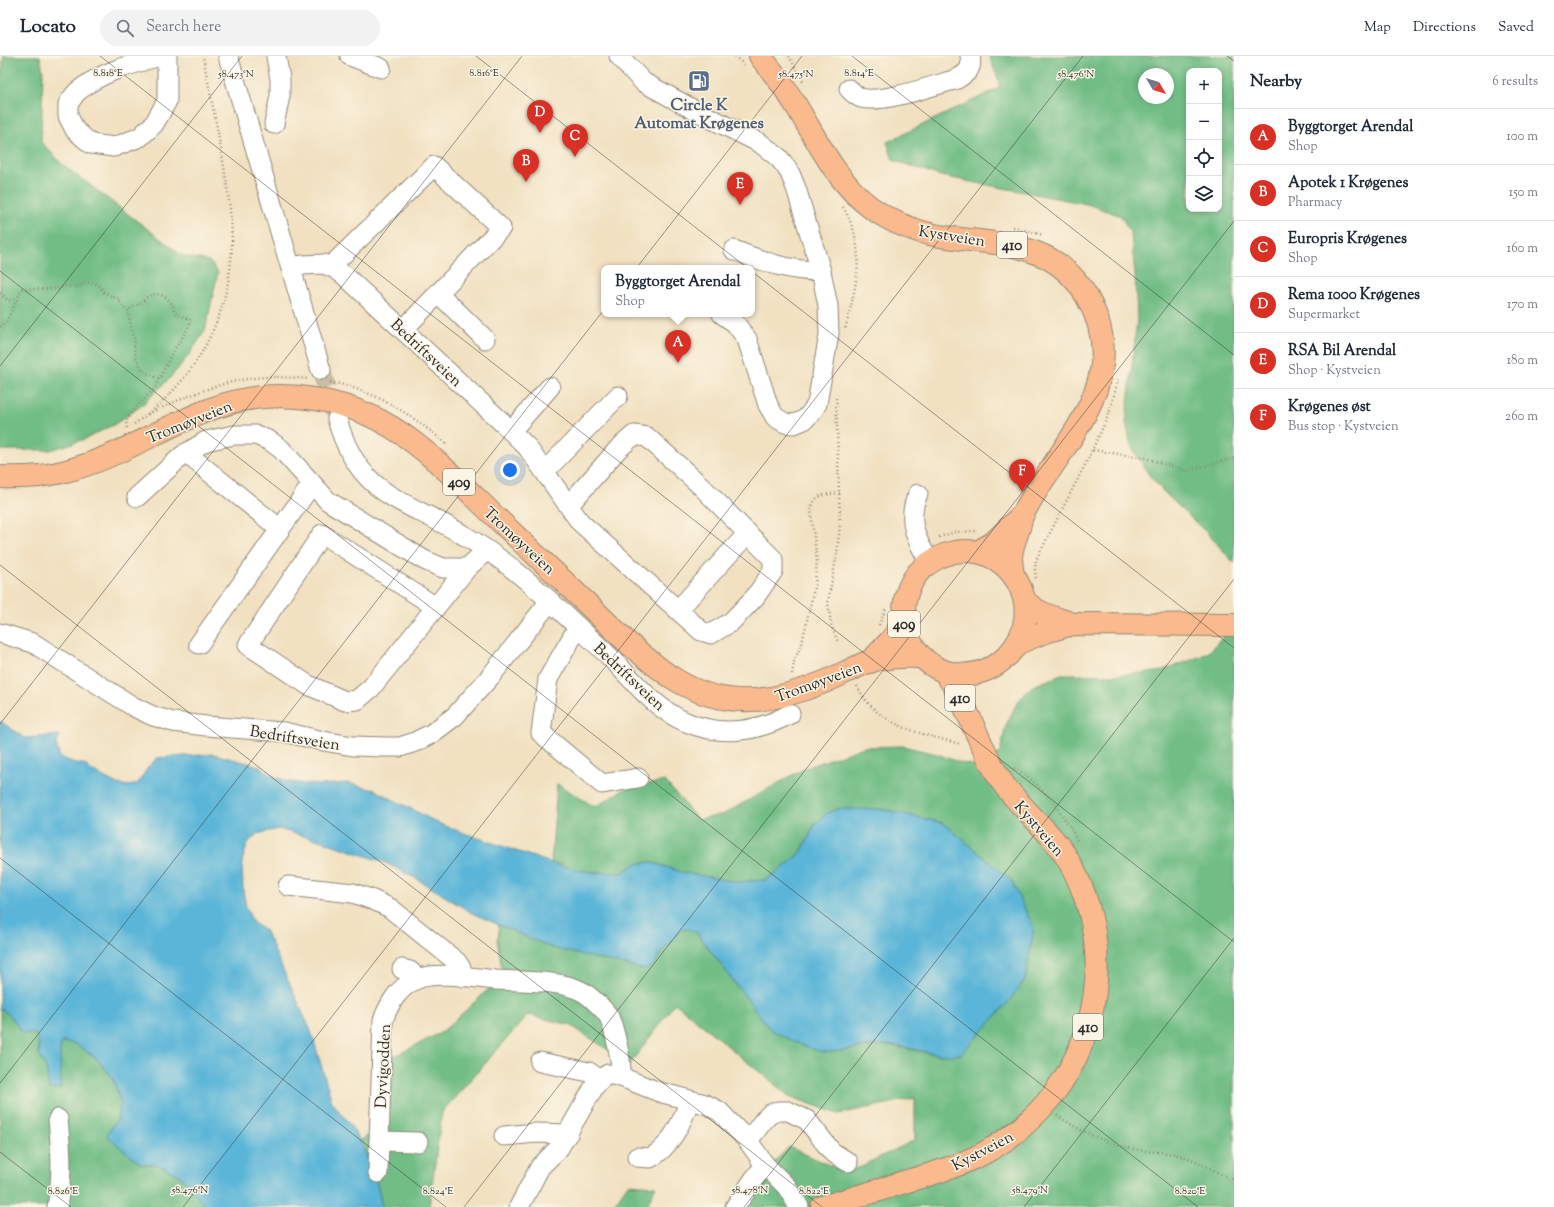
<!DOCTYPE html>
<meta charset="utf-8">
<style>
:root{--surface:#fff;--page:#f2f2f3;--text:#1f2937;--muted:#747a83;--line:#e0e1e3;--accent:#d93025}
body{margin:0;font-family:"Sorts Mill Goudy",serif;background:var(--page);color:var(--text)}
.controls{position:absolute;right:12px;top:12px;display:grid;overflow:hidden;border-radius:8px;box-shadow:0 2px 6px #0003}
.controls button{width:36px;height:36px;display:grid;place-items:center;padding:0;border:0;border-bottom:1px solid var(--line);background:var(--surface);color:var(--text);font:20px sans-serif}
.compass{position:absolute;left:1138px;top:12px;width:36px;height:36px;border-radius:50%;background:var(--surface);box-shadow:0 2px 6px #0003;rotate:128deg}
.you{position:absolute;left:510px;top:414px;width:14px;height:14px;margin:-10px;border:3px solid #fff;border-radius:50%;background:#1a73e8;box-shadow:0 0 0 6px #1a73e833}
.badge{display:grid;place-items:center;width:26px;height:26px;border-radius:50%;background:var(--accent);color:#fff;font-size:13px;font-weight:700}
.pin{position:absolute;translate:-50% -33px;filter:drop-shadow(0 1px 2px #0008)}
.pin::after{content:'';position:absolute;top:21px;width:14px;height:12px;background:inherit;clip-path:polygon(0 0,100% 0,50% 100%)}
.popup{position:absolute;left:601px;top:209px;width:154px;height:52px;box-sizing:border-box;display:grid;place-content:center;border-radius:8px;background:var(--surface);filter:drop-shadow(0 1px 3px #0005);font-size:13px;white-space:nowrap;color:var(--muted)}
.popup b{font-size:15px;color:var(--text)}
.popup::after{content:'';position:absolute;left:50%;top:100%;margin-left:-8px;border:8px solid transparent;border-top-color:var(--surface)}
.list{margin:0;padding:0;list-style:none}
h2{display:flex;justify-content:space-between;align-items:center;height:52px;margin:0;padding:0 16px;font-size:17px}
h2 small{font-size:13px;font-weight:400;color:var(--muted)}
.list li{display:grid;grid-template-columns:26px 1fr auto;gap:12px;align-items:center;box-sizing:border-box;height:56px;padding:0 16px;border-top:1px solid var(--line)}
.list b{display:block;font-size:15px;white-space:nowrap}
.list p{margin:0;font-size:13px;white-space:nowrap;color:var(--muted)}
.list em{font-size:13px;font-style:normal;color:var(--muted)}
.icon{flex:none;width:22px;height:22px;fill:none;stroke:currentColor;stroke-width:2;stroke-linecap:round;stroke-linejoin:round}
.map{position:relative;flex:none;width:1234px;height:1151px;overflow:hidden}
header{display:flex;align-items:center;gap:24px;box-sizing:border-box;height:56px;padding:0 20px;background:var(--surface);border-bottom:1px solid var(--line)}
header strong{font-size:19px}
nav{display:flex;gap:22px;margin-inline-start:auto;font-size:14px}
.search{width:280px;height:36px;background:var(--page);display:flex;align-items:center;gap:10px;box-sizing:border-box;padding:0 14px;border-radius:22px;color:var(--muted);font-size:15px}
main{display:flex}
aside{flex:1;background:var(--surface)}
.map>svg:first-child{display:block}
.forest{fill:#71bd85;stroke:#4e7458;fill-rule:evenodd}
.water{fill:#5ab5d8;stroke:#427082}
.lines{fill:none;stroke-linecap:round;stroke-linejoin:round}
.minor-tunnel{stroke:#c9bda3;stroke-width:19;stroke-dasharray:19 10;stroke-linecap:butt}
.minor-casing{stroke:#8e8676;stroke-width:21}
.major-casing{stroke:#8e8676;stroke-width:24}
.path{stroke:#8e8676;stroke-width:2.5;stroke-dasharray:1 3;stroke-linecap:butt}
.minor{stroke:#fff;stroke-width:19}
.major{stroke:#fbba8d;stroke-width:22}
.ticks{fill:none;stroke:#2b2b2b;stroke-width:1;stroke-opacity:0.45}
.labels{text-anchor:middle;stroke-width:3;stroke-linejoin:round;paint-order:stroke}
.shield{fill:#fcf5e5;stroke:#6a6863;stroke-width:1}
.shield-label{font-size:15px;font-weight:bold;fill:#2b2b2b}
.service-label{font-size:16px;font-weight:bold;fill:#4e5e75;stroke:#fcf5e5}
.street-label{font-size:16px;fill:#2b2b2b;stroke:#fcf5e5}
.ticks-label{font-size:10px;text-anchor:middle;fill:#2b2b2b;stroke:#fcf5e5;stroke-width:3;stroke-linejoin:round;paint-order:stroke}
</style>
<header>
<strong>Locato</strong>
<div class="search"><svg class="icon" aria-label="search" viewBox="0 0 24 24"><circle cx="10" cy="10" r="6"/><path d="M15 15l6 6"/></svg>Search here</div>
<nav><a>Map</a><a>Directions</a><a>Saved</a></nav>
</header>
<main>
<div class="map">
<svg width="1234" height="1151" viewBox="0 0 1234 1151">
<rect width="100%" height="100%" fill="#fcf5e5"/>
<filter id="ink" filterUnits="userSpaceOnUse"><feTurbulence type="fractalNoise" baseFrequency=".025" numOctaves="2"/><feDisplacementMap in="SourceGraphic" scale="8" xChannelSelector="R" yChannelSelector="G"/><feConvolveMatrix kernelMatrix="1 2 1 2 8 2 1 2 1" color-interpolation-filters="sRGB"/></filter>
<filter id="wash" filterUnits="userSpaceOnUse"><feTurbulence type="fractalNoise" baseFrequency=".012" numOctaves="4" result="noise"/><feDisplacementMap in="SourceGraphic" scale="16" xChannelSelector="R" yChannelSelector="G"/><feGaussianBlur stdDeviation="0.9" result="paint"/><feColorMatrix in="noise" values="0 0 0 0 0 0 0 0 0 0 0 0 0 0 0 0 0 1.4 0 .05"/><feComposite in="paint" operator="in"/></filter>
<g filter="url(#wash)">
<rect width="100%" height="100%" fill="#f1e1c1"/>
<!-- forest -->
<g class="forest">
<path d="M 4,0 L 40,0 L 43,16 L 41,86 L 62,108 L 183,200 L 209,205 L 218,216 L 205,275 L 188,300 L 171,321 L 141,350 L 115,368 L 85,383 L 51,394 L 0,394 L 0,26 Z"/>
<path d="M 989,0 L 1234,0 L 1234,507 L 1209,479 L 1164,436 L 1149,419 L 1131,390 L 1126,367 L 1137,263 L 1135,218 L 1131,178 L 1121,160 L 1087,148 L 941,120 L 893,104 L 887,86 L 999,32 L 999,25 ZM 1189,15 L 1219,15 L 1219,153 L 1189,153 ZM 1144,18 L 1168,18 L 1168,42 L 1144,42 Z"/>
<path d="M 1234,560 L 1234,1151 L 740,1151 L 764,1117 L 789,1091 L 847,1117 L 915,1084 L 915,1042 L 838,1058 L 789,1040 L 675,947 L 630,1008 L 570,969 L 528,959 L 442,1056 L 429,1151 L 382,1151 L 377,1127 L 360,1085 L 369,1079 L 378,1069 L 389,1003 L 442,976 L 503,920 L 497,883 L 499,877 L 498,868 L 552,892 L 655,908 L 660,898 L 680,875 C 687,872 691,873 697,877 L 770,973 L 823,996 L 888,989 L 939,999 L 961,998 L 1005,950 L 1025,924 L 943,767 L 891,755 L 878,753 L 815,767 L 802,795 L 789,807 L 766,824 L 737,826 L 685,817 L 650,806 L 636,808 L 624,816 L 619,817 L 591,816 L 572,813 L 551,807 L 557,728 L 595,751 L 625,733 L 665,725 L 698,764 L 724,758 L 805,712 L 864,691 L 902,690 L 937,698 L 961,707 L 984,711 L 1000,696 L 1006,669 L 1017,647 L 1031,631 L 1064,618 L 1115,619 L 1157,616 L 1189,605 L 1208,597 L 1225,579 Z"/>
<path d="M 0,952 C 10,958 17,969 23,978 L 31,977 L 36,979 L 39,990 L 39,1000 L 46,1011 L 49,1033 L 62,986 L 76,988 L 96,1002 L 113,1022 L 121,1048 L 117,1064 L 107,1078 L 142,1109 L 156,1108 L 179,1119 L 206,1151 L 0,1151 Z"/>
<path d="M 628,1128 L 656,1130 L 646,1151 L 612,1151 Z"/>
</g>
<!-- water -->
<path class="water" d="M 0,665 L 25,682 L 60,679 L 56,688 L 60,701 L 77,708 L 84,708 L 92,715 L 117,728 L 129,730 L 137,728 L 149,710 L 157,702 L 214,698 L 259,710 L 269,718 L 288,726 L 320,729 L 347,727 L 375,734 L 440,768 L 461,776 L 551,807 L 572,813 L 591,816 L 619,817 L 624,816 L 636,808 L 650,806 L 685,817 L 737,826 L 766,824 L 789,807 L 802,795 L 815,768 L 826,758 L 837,753 L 878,753 L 891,755 L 943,767 L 1011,824 L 1034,872 L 1025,924 L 1005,950 L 961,998 C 937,1003 913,990 888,989 C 869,988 843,997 824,996 C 813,995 779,979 770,973 L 697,877 C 691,873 687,872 680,875 L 660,898 L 655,908 L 651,912 L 642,913 L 552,892 L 472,857 L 417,823 L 386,807 L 322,785 L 278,773 L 257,778 L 248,787 L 242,805 L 243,834 L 246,851 L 253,867 L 265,874 L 311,975 L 332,1046 L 349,1067 L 362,1088 L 377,1127 L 382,1151 L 206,1151 L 179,1119 L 156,1108 L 142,1109 L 110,1083 L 107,1078 L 117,1064 L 121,1048 L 113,1022 L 96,1002 L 76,988 L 62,986 L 60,995 L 61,1032 L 49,1033 L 46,1011 L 39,1000 L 39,990 L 36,979 L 31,977 L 23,978 C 17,969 10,958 0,952 Z"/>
</g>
<g filter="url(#ink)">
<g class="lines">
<!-- minor-tunnel -->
<path class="minor-tunnel" d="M 321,314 L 335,358"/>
<!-- minor casing -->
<g class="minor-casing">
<g id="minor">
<path d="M 160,0 C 132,8 100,16 77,36 C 74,39 71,44 68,48 L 68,60 L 75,74 L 91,88 L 114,91 L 140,81 L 154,68 L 167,45 L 167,0"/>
<path d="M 228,0 L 321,314"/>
<path d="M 350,0 L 381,12"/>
<path d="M 619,0 L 643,26 L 698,56 L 760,87 L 779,102 L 789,115 L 796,132 L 821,215 L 828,250 L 829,278 L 817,348 L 810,358 L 804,364 L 794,368 L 785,367 L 775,361 L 768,349 L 747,283 L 735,267 L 722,258"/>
<path d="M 849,33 C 853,37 856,40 861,42 C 881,48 935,29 957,23 C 967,17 973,13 970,0"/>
<path d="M 274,68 L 280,40 L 280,23 L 276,0"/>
<path d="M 734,194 C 765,206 788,215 821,215"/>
<path d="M 330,211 L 434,110 L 501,172 L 403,274"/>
<path d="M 291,212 L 302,209 L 324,208 L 334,212 L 344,219 L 505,369 L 527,391 L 580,466 L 701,575 L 711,578 L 731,566 L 755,541 L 773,515 L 773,503 L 701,430 L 647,381 L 634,379 L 618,393 L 569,449"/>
<path d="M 438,237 L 485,283"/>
<path d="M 337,363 C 359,442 405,443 465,480 C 501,501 532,528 562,556 C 580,573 598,589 615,606 C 636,628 657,654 686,666 C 721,681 757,676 790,658"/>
<path d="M 511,375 L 550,331"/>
<path d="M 186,397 L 280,473"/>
<path d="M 545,415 L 618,340"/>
<path d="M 918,438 C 906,463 916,485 930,506"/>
<path d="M 137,441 L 182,400 L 206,385 L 234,379 L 256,379 L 270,385 L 281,393 L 328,445 L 424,504 L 443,512 L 467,512 L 487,494"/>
<path d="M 436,551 L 322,478 L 248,589 L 308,629 L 345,645 L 357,644 L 371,632 L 467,512"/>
<path d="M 678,554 L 748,477"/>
<path d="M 578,571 L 548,623 L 541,677 L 602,728 L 638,722"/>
<path d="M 0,577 L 33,587 L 134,651 L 153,660 L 173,666 L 206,670 L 284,676 L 323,685 L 353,690 L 385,691 L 400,691 L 415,686 L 431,678 L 455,660 L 490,621 L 550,545"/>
<path d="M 199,588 L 312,428"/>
<path d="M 288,830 L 353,837 L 373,844 L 390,852 L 457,906 L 461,912 L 463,921"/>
<path d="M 402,913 L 410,915 L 418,923"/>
<path d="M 540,1006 L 589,1016 L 600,1024"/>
<path d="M 504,1080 L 536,1077 L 568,1078"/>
<path d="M 379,1085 L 418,1086"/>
<path d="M 748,1085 L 764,1064 L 770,1058 L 778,1055 L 788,1055 L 807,1064 L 832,1096 L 848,1106"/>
<path d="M 637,1101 L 650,1102 C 670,1092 683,1065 689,1045"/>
<path d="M 378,1117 L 383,964 C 390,946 399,931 417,923 C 436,915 475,922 496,924 C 514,925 533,925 551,927 C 560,928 574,931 583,936 C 590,940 605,954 609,961 C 615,975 622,1005 621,1021"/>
<path d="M 57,1151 C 63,1118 61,1095 58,1063"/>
<path d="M 519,1151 L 540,1111 L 559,1092 L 594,1031 L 600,1024 L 608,1018 L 621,1021 L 659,1036 L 705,1048 L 719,1055 L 748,1085 L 765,1109 L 787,1131 L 799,1151"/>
<path d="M 735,1151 L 754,1123 L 765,1109"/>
</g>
</g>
<!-- major casing -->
<g class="major-casing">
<g id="major">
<path d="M 760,0 C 773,16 786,33 797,51 C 818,86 837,126 870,151 C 889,165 911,174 934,179 C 993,190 1053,181 1087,241 C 1099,262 1105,285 1102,309 C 1095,363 1047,410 1023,458 C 1021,462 1020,467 1019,472 C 1016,481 1012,490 1011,500 C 1011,506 1012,513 1013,519"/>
<path d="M 0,421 C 22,422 44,421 66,415 C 117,402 162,371 211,353 C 278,327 357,342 413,386 C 445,410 473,440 503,468 C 545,508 587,547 628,587 C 644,600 659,614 676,624 C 725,654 773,647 824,626 C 839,620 853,612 868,606 C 883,601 906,600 922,601"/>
<path d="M 977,496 L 993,487 L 1020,461"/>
<path d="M 1025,546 C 1033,605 962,644 920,599 C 911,589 905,577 904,563 C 903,547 907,531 917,518 C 932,501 954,492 977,496 C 996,500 1012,513 1020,531 C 1023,536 1023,544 1027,547 C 1040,559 1057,562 1073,568"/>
<path d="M 1018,587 L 1045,576 L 1073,568 L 1234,569"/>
<path d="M 870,606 L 890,585 L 904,567"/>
<path d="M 822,1151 C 850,1143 877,1135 904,1126 C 932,1118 959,1110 984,1097 C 1088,1041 1127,913 1071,809 C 1053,775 1021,755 1000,723 C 978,689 968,648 944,615"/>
</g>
</g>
<!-- path -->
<g class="path">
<path d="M 735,0 L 745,10"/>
<path d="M 789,0 L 803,26"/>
<path d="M 843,151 C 868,193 856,229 845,274"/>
<path d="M 1013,171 L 1043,179"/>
<path d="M 0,237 C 8,243 6,247 17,242"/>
<path d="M 0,271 L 6,266 L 22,233 L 57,233 L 66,230 L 74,232 L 87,227 L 93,226 L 100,230 L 103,236 L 118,243 L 124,252 L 128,255 L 132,276 L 135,284 L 134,293 L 137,304 L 143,315 L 160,323"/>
<path d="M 330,326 C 374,334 413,359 446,388"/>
<path d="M 836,338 L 840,468 L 837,497 L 828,546 L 831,568 L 838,587"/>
<path d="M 148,358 C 187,340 228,321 272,321 C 284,321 297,322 309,323"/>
<path d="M 134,368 C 202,322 238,246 231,164 C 226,109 213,54 203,0"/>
<path d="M 127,372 L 126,365 L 135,352 L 155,332 L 172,297 L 187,274 L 190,267 L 190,263 L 178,259 L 174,256 C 174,244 159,234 149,240 C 146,241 144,245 142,246 C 137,250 133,250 128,255"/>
<path d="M 1093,394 L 1145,402 L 1187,415 L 1234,402"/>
<path d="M 939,481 L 955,476 L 978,475"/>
<path d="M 1036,522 L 1035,514 L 1036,504 L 1086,407 L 1109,358 L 1118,324"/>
<path d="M 879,569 L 886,552"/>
<path d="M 792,618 L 794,606 L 802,587 L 815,528 L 817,506 L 811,456 C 813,437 825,439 840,437"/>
<path d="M 857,630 C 877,671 921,677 960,688"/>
<path d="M 1014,712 C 1041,727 1064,758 1078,786"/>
<path d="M 1057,1059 C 1085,1079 1111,1089 1144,1095 C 1155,1096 1167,1096 1178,1099 C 1199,1104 1214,1116 1234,1124"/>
</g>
<!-- minor -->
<use href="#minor" class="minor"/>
<!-- major -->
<use href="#major" class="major"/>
</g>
</g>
<!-- ticks -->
<path class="ticks" d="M 100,0 L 1234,886M 476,0 L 1234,592M 852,0 L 1234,299M 1227,0 L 1234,5M 0,215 L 1198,1151M 0,310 L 242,0M 0,509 L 822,1151M 0,668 L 522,0M 0,802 L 446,1151M 0,1027 L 802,0M 0,1096 L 71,1151M 183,1151 L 1083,0M 464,1151 L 1234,165M 744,1151 L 1234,523M 1024,1151 L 1234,882"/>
<!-- icons -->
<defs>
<g id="fuel-square" transform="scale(1.15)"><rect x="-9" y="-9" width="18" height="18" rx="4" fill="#5c6f8a" stroke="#fcf5e5"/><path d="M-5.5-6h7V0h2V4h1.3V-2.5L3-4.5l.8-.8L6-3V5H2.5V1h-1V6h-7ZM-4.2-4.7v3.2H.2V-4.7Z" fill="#fff"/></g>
</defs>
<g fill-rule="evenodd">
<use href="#fuel-square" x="699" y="25"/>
</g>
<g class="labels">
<!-- shield labels -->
<g class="shield">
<rect x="997" y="176" width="30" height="26" rx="3"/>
<rect x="443" y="413" width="32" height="26" rx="3"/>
<rect x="888" y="555" width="32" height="26" rx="3"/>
<rect x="945" y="629" width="30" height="26" rx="3"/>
<rect x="1073" y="958" width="30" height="26" rx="3"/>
</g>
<g class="shield-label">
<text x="1012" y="194">410</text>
<text x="459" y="431">409</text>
<text x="904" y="573">409</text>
<text x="960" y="647">410</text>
<text x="1088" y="976">410</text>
</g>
<!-- service labels -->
<g class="service-label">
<text x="699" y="54">Circle K<tspan x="699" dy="18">Automat Krøgenes</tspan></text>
</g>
<!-- street labels -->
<g class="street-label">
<text transform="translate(952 179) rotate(9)" y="6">Kystveien</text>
<text transform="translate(427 296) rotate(43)" y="6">Bedriftsveien</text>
<text transform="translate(189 365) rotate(-22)" y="6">Tromøyveien</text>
<text transform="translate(520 484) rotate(43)" y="6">Tromøyveien</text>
<text transform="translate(630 620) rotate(43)" y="6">Bedriftsveien</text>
<text transform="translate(818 625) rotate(-20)" y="6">Tromøyveien</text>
<text transform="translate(295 681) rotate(9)" y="6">Bedriftsveien</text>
<text transform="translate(1040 772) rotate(49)" y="6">Kystveien</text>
<text transform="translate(382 1010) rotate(-87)" y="6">Dyvigodden</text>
<text transform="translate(982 1094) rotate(-28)" y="6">Kystveien</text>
</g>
</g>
<g class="ticks-label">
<text x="108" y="20">8.818°E</text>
<text x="484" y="20">8.816°E</text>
<text x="859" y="20">8.814°E</text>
<text x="796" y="21">58.475°N</text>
<text x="236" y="21">58.473°N</text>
<text x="1076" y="21">58.476°N</text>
<text x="190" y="1137">58.476°N</text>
<text x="750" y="1137">58.478°N</text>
<text x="1030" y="1137">58.479°N</text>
<text x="63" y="1138">8.826°E</text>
<text x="438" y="1138">8.824°E</text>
<text x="814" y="1138">8.822°E</text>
<text x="1190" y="1138">8.820°E</text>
</g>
</svg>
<div class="controls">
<button>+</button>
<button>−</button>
<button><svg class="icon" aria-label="locate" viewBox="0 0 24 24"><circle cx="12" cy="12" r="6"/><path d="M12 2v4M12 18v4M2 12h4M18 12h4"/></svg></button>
<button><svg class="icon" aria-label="layers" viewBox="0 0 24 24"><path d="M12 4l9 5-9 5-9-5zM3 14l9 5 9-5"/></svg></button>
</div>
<svg class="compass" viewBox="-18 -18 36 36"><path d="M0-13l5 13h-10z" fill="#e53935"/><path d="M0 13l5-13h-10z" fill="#747a83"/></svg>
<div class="you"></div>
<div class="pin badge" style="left:678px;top:307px">A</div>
<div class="popup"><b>Byggtorget Arendal</b>Shop</div>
<div class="pin badge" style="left:526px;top:126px">B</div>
<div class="pin badge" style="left:575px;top:101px">C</div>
<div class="pin badge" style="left:540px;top:77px">D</div>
<div class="pin badge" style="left:740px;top:149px">E</div>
<div class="pin badge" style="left:1022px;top:436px">F</div>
</div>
<aside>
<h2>Nearby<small>6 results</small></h2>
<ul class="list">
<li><span class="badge">A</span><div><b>Byggtorget Arendal</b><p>Shop</p></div><em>100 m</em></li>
<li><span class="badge">B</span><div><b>Apotek 1 Krøgenes</b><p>Pharmacy</p></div><em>150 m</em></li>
<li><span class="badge">C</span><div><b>Europris Krøgenes</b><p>Shop</p></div><em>160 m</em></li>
<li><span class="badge">D</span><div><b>Rema 1000 Krøgenes</b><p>Supermarket</p></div><em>170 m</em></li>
<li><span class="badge">E</span><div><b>RSA Bil Arendal</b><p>Shop · Kystveien</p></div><em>180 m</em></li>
<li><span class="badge">F</span><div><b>Krøgenes øst</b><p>Bus stop · Kystveien</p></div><em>260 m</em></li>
</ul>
</aside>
</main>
